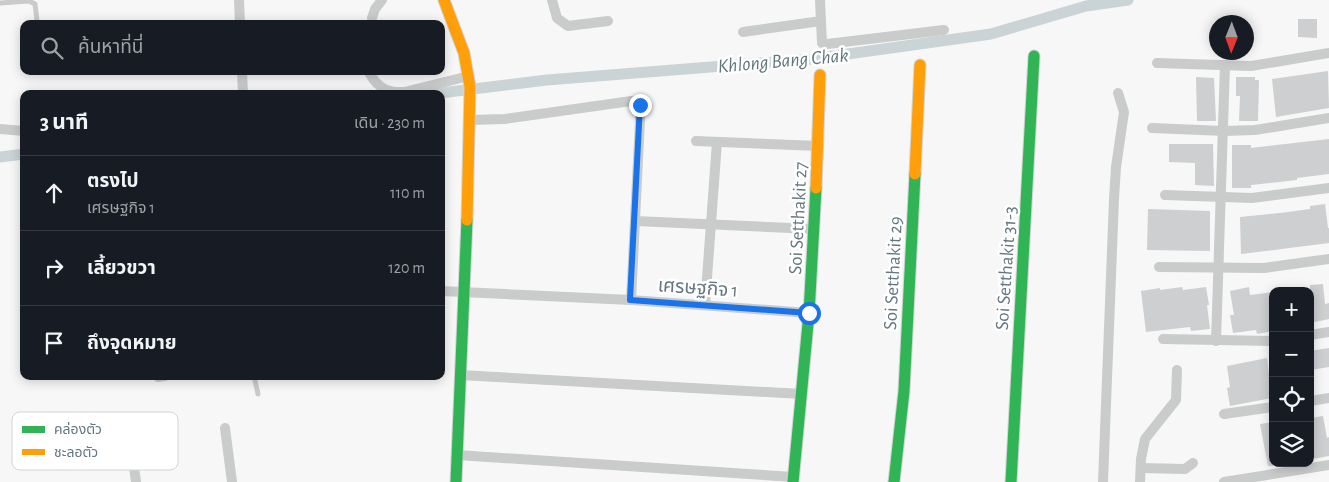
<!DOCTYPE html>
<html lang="th">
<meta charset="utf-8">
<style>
:root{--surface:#171b24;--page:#20242c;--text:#f1f3f6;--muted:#9ea1a6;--line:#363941}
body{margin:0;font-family:"Alegreya Sans","Noto Sans Thai",sans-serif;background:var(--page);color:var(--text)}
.controls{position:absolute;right:15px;bottom:15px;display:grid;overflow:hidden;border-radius:10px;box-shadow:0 2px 12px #0003}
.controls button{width:45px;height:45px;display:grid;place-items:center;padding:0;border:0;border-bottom:1px solid var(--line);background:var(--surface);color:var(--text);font:25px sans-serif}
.compass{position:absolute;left:1209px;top:15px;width:45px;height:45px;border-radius:50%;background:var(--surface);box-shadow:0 2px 12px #0003;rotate:181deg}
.stop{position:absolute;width:15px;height:15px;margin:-11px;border:4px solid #1a73e8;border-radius:50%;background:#fff}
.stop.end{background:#1a73e8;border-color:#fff;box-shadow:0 1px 5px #0008}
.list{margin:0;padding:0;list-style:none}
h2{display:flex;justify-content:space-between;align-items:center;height:65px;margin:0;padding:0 20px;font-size:21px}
h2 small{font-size:16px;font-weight:400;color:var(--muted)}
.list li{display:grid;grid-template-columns:32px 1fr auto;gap:15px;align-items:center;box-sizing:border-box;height:75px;padding:0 20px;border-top:1px solid var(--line)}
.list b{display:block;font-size:19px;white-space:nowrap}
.list p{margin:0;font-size:16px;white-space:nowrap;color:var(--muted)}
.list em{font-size:16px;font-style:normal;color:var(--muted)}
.icon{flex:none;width:28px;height:28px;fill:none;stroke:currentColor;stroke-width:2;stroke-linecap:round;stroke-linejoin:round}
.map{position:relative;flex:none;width:1329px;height:482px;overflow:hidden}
.search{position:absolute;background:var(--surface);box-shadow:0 2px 12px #0003;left:20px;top:20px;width:425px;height:55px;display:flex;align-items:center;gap:12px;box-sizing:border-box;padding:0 18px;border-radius:10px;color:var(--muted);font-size:19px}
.panel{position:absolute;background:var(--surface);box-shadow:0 2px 12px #0003;left:20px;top:90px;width:425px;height:290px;border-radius:10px}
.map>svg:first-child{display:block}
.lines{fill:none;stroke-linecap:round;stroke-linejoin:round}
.canal{stroke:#cad4d6;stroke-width:11}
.building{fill:#cdcfd0}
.fast-casing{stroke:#d3d4d5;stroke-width:13}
.slow-casing{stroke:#d3d4d5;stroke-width:13}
.lane{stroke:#cacccc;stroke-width:5}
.street{stroke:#cacccc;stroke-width:10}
.fast{stroke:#30b455;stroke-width:11}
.slow{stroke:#ff9f0a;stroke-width:11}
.route{stroke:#1a73e8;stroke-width:6}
.labels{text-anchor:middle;stroke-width:5;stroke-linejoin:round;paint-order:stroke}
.street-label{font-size:19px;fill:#647780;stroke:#fff}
.water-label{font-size:20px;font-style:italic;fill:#5f767a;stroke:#fff}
.key{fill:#fff;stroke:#d0d6d9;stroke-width:1}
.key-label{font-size:14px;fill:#647780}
</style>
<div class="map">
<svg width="1329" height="482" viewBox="0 0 1329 482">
<rect width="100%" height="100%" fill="#f7f7f7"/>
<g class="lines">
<!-- canal -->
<g class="canal">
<path d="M 432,94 L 547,80 L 812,59 L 991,34 L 1086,6 L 1128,0"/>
<path d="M 0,157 L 24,154"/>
</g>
</g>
<!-- building -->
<g class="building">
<path d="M 1298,19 L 1317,19 L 1317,38 L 1298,37 Z"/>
<path d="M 1328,71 L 1329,108 L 1276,117 L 1272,79 Z"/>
<path d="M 1196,77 L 1214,78 L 1216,121 L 1197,121 Z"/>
<path d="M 1236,77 L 1255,77 L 1255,80 L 1259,80 L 1258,121 L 1239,121 L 1240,96 L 1236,96 Z"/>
<path d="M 1329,139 L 1329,174 L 1297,178 L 1297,180 L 1251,185 L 1251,188 L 1232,188 L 1232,145 L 1251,145 L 1251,148 Z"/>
<path d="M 1169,144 L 1213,144 L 1214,186 L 1195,185 L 1195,163 L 1169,162 Z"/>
<path d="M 1325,204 L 1328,228 L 1329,228 L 1329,243 L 1241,254 L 1240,217 L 1288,212 L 1310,209 L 1310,206 Z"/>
<path d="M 1148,209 L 1210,211 L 1210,251 L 1147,250 Z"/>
<path d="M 1323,284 L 1325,304 L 1329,303 L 1329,319 L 1310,323 L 1310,285 Z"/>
<path d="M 1182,287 L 1183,290 L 1206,287 L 1209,305 L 1207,305 L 1210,329 L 1191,331 L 1190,327 L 1146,332 L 1141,291 L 1160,288 L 1160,290 Z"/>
<path d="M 1249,287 L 1250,295 L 1273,292 L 1273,331 L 1257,334 L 1256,330 L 1233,333 L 1230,315 L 1234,315 L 1230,291 Z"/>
<path d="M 1329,348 L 1329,367 L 1310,370 L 1310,351 Z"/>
<path d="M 1267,358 L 1272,398 L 1230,406 L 1227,388 L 1230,387 L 1227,366 Z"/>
<path d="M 1323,416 L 1327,438 L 1329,437 L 1329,456 L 1312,459 L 1310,446 L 1310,418 Z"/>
<path d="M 1273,422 L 1273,466 L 1268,466 L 1260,424 Z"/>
</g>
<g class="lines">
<!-- fast casing -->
<g class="fast-casing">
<g id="fast">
<path d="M 456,482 L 467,220"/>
<path d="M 793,482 L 809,313 L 816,188"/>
<path d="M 894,482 L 904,391 L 915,174"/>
<path d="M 1011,482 L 1034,56"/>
</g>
</g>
<!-- slow casing -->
<g class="slow-casing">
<g id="slow">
<path d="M 444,0 L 464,53 L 470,87 L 467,220"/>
<path d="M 915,174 L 920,65"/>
<path d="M 816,188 L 820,75"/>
</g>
</g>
<!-- lane -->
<g class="lane">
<path d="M 0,3 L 29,1 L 35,4 L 37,21"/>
<path d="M 254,376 L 258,394"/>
</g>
<!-- street -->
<g class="street">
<path d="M 239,0 L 240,24"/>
<path d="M 552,0 L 557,18 L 568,26 L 608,21"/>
<path d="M 820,0 L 822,43 L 827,44 L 944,30"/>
<path d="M 372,18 L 375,9 L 382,0"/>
<path d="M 743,32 L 821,21"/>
<path d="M 1157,63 L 1251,66 L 1329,53"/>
<path d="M 242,71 L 243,94"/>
<path d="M 370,74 C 378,88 388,93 404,92 L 469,76"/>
<path d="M 470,120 L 505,119 L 631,101 L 637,102 L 640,105 L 640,120 L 631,300"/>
<path d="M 1152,128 L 1224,131 L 1255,130 L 1329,118"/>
<path d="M 0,129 L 24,131"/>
<path d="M 696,141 L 819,146"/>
<path d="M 1165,195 L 1252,198 L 1329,188"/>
<path d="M 635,221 L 814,229"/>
<path d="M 1159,267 L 1264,268 L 1329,259"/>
<path d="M 441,291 L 631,300 L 809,313"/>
<path d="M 705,305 L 717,142"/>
<path d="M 1310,335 L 1329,332"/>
<path d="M 1163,339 L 1273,341"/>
<path d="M 1216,341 L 1225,65"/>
<path d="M 460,375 L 802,394"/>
<path d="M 158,377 L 165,376"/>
<path d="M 1310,401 L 1329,398"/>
<path d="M 1224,414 L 1273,407"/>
<path d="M 225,428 L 232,482"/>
<path d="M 131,444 L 136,482"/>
<path d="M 457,455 L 794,477"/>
<path d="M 1141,468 L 1185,469 L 1193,463"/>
<path d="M 1103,482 L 1114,199 L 1116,167 L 1124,112 L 1118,93"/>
<path d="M 1140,482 L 1141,459 L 1145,439 L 1176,400 L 1177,370"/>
<path d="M 1224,482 L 1329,465"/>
</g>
<!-- fast -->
<use href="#fast" class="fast"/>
<!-- slow -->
<use href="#slow" class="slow"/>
</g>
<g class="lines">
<!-- route -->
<path class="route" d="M 640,105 L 630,300 L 809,313"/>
</g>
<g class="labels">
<!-- street labels -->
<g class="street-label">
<text transform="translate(797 218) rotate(-87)" y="7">Soi Setthakit 27</text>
<text transform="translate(1005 268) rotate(-86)" y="7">Soi Setthakit 31-3</text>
<text transform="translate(892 273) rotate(-87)" y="7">Soi Setthakit 29</text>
<text transform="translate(698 287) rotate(4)" y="7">เศรษฐกิจ 1</text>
</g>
<!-- water labels -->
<g class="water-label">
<text transform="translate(783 60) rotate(-5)" y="7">Khlong Bang Chak</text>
</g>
</g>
<!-- legend -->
<rect x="12" y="412" width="166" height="58" rx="8" class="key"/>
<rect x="22" y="426" width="23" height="7" fill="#30b455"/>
<rect x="22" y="449" width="23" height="6" fill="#ff9f0a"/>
<g class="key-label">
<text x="54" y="434">คล่องตัว</text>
<text x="54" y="457">ชะลอตัว</text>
</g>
</svg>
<div class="controls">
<button>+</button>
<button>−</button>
<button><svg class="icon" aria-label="locate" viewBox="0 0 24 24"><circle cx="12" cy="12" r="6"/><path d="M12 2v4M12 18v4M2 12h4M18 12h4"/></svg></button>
<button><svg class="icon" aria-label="layers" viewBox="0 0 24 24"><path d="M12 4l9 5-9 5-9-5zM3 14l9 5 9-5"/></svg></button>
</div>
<svg class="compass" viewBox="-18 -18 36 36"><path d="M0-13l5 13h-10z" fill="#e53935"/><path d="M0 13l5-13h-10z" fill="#9ea1a6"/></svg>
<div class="stop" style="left:809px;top:313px"></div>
<div class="stop end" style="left:640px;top:105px"></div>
<div class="search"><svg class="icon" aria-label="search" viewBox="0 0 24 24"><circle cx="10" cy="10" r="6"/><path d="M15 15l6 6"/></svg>ค้นหาที่นี่</div>
<section class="panel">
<h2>3 นาที<small>เดิน · 230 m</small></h2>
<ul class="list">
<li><svg class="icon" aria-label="ahead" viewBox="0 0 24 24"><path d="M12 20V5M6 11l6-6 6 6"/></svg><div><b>ตรงไป</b><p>เศรษฐกิจ 1</p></div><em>110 m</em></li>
<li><svg class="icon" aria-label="right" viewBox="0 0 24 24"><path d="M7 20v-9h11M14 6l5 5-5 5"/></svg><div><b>เลี้ยวขวา</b></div><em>120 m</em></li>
<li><svg class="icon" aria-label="arrive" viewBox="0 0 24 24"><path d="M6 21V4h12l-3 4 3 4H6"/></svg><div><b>ถึงจุดหมาย</b></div></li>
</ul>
</section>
</div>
